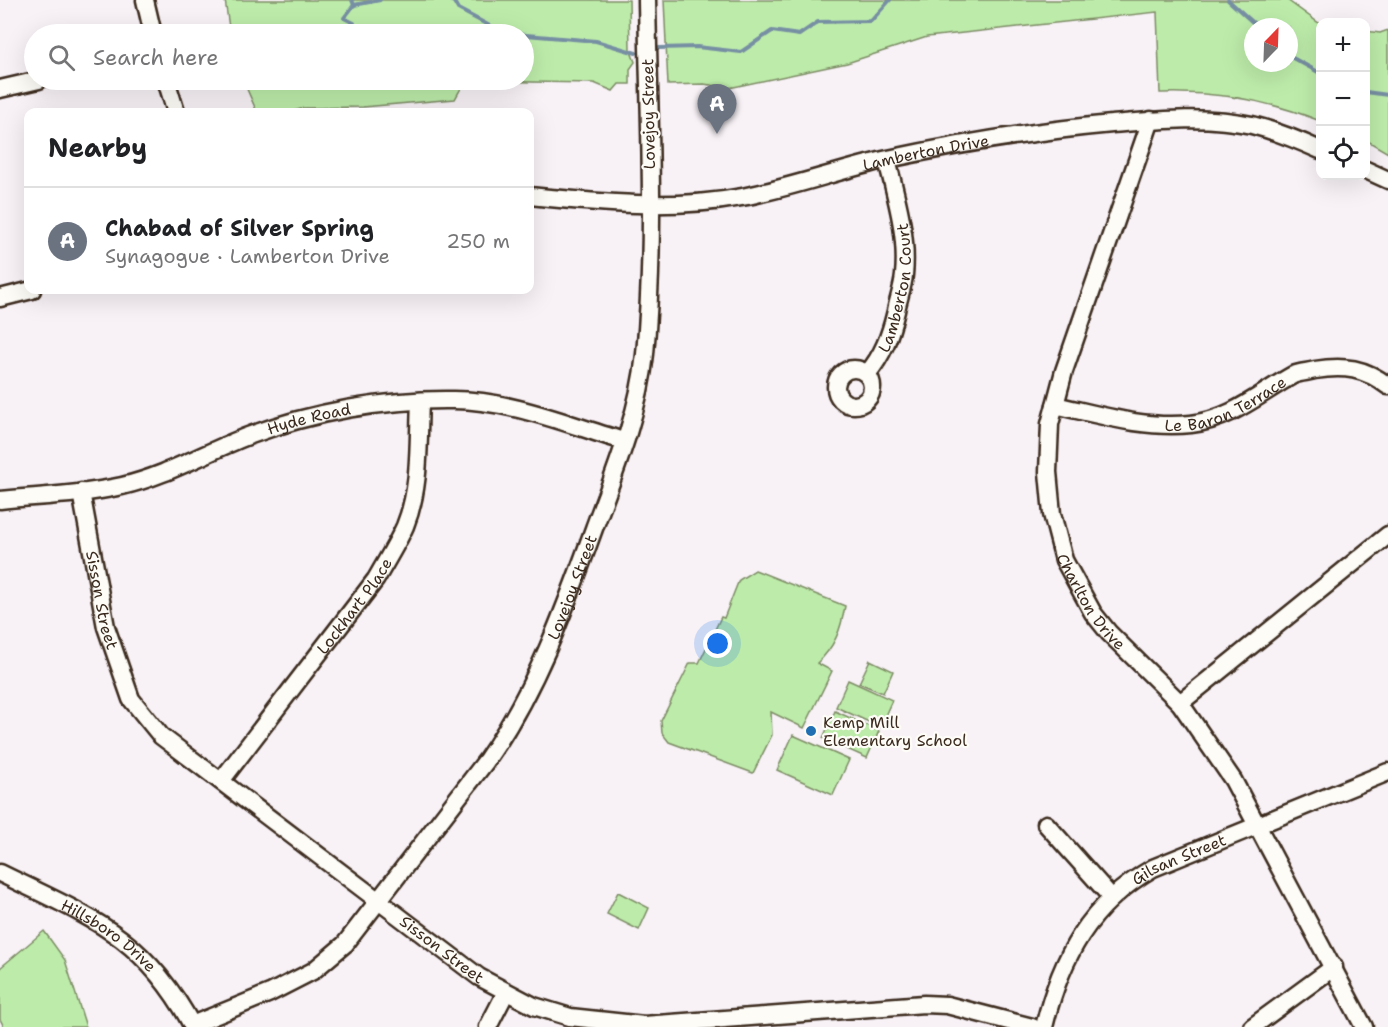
<!DOCTYPE html>
<meta charset="utf-8">
<style>
:root{--surface:#fff;--page:#f6f6f6;--text:#202124;--muted:#757577;--line:#e0e0e0;--accent:#7c3aed}
body{margin:0;font-family:"Shantell Sans",sans-serif;background:var(--page);color:var(--text)}
.controls{position:absolute;right:18px;top:18px;display:grid;overflow:hidden;border-radius:12px;box-shadow:0 6px 24px #0002}
.controls button{width:54px;height:54px;display:grid;place-items:center;padding:0;border:0;border-bottom:2px solid var(--line);background:var(--surface);color:var(--text);font:30px sans-serif}
.compass{position:absolute;left:1244px;top:18px;width:54px;height:54px;border-radius:50%;background:var(--surface);box-shadow:0 6px 24px #0002;rotate:23deg}
.you{position:absolute;left:718px;top:644px;width:21px;height:21px;margin:-15px;border:4px solid #fff;border-radius:50%;background:#1a73e8;box-shadow:0 0 0 9px #1a73e833}
.badge{display:grid;place-items:center;width:39px;height:39px;border-radius:50%;background:var(--accent);color:#fff;font-size:20px;font-weight:700}
.pin{position:absolute;translate:-50% -50px;filter:drop-shadow(0 2px 3px #0008)}
.pin::after{content:'';position:absolute;top:32px;width:21px;height:18px;background:inherit;clip-path:polygon(0 0,100% 0,50% 100%)}
.list{margin:0;padding:0;list-style:none}
h2{display:flex;justify-content:space-between;align-items:center;height:78px;margin:0;padding:0 24px;font-size:26px}
h2 small{font-size:20px;font-weight:400;color:var(--muted)}
.list li{display:grid;grid-template-columns:39px 1fr auto;gap:18px;align-items:center;box-sizing:border-box;height:108px;padding:0 24px;border-top:2px solid var(--line)}
.list b{display:block;font-size:22px;white-space:nowrap}
.list p{margin:0;font-size:20px;white-space:nowrap;color:var(--muted)}
.list em{font-size:20px;font-style:normal;color:var(--muted)}
.icon{flex:none;width:33px;height:33px;fill:none;stroke:currentColor;stroke-width:2;stroke-linecap:round;stroke-linejoin:round}
.map{position:relative;flex:none;width:1388px;height:1027px;overflow:hidden}
.search{position:absolute;background:var(--surface);box-shadow:0 6px 24px #0002;left:24px;top:24px;width:510px;height:66px;display:flex;align-items:center;gap:15px;box-sizing:border-box;padding:0 21px;border-radius:33px;color:var(--muted);font-size:22px}
.panel{position:absolute;background:var(--surface);box-shadow:0 6px 24px #0002;left:24px;top:108px;width:510px;height:186px;border-radius:12px}
.map>svg:first-child{display:block}
.green{fill:#bdecaa;stroke:#7c8b64;stroke-width:1.5;fill-rule:evenodd}
.lines{fill:none;stroke-linecap:round;stroke-linejoin:round}
.stream{stroke:#778fa3;stroke-width:4}
.minor-casing{stroke:#3b2a1e;stroke-width:21}
.minor{stroke:#fdfcf7;stroke-width:16}
.poi-dot{fill:#1f6fb2;stroke:#fdfcf7;stroke-width:2}
.labels{text-anchor:middle;stroke-width:4.5;stroke-linejoin:round;paint-order:stroke}
.street-label{font-size:16px;fill:#3b2a1e;stroke:#fdfcf7}
.poi-label{font-size:16px;fill:#3b2a1e;stroke:#fdfcf7;text-anchor:start}
</style>
<div class="map">
<svg width="1388" height="1027" viewBox="0 0 1388 1027">
<rect width="100%" height="100%" fill="#f8f2f7"/>
<filter id="ink" filterUnits="userSpaceOnUse"><feTurbulence type="fractalNoise" baseFrequency=".0167" numOctaves="2"/><feDisplacementMap in="SourceGraphic" scale="12" xChannelSelector="R" yChannelSelector="G"/><feConvolveMatrix kernelMatrix="1 2 1 2 8 2 1 2 1" color-interpolation-filters="sRGB"/></filter>
<g filter="url(#ink)">
<!-- green -->
<g class="green">
<path d="M 225,0 L 629,0 L 630,49 L 635,62 L 630,69 L 630,84 L 619,84 L 613,91 L 594,83 L 465,81 L 455,99 L 363,107 L 304,108 L 290,112 L 257,112 L 243,80 L 524,80 L 524,34 L 230,34 Z"/>
<path d="M 664,0 L 1287,0 L 1320,24 L 1320,121 C 1268,100 1216,91 1160,93 L 1157,12 L 927,37 L 847,63 L 729,88 L 704,84 L 668,85 ZM 1253,27 L 1289,27 L 1289,63 L 1253,63 Z"/>
<path d="M 1388,30 L 1388,153 L 1366,140 L 1366,31 L 1380,33 Z"/>
<path d="M 755,570 L 845,606 C 841,629 835,647 817,663 L 832,671 L 804,728 L 771,712 L 772,735 L 753,773 L 669,742 L 662,733 L 661,721 L 690,663 L 699,663 L 721,617 L 724,618 L 739,580 Z"/>
<path d="M 870,660 L 893,671 L 883,693 L 859,683 Z"/>
<path d="M 848,680 L 892,700 L 880,727 L 836,707 Z"/>
<path d="M 835,711 L 879,731 L 867,758 L 823,738 Z"/>
<path d="M 793,735 L 849,760 L 833,795 L 777,770 Z"/>
<path d="M 618,892 L 649,908 L 639,930 L 607,914 Z"/>
<path d="M 44,931 L 65,960 L 86,1027 L 4,1027 L 0,1019 L 0,968 Z"/>
</g>
<g class="lines">
<!-- stream -->
<g class="stream">
<path d="M 352,0 L 354,5 L 380,0"/>
<path d="M 449,0 L 454,2 L 458,9 L 503,33 L 596,41 L 636,53"/>
<path d="M 1228,0 L 1258,27"/>
<path d="M 352,34 L 354,23 L 344,18 L 354,5"/>
<path d="M 659,48 L 697,47 L 741,52 L 772,31 L 799,35 L 818,22 L 871,21 L 890,0"/>
<path d="M 1289,56 L 1320,73"/>
<path d="M 1366,92 L 1388,95"/>
</g>
<!-- minor casing -->
<g class="minor-casing">
<g id="minor">
<path d="M 145,0 L 153,34"/>
<path d="M 166,80 L 176,112"/>
<path d="M 0,89 L 39,80"/>
<path id="s1" d="M 1151,120 L 1064,371 L 1050,424 L 1048,472 L 1052,514 L 1064,560 L 1093,613 L 1109,633 L 1180,703 L 1233,780 L 1364,1027"/>
<path d="M 1366,170 L 1388,180"/>
<path id="s2" d="M 530,196 C 600,203 673,210 742,197 C 791,188 839,170 888,159 C 962,143 1036,131 1112,124 C 1158,120 1207,115 1252,125 C 1276,131 1298,140 1320,150"/>
<path d="M 0,298 L 32,290"/>
<circle cx="854" cy="387" r="18"/>
<path id="s3" d="M 867,374 C 883,355 890,336 896,311 C 898,300 903,287 904,275 C 908,236 896,197 887,160"/>
<path id="s4" d="M 1055,405 C 1100,415 1145,429 1191,424 C 1232,419 1259,394 1293,375 C 1300,372 1308,372 1315,370 C 1344,365 1365,368 1388,386"/>
<path id="s5" d="M 81,492 L 106,627 L 131,699 L 161,736 L 479,977 L 534,1006 L 570,1017 L 644,1025 L 924,1004 L 947,1005 L 1032,1027"/>
<path id="s6" d="M 0,500 C 40,496 82,495 122,486 C 166,476 206,452 248,436 C 312,412 385,399 453,400 C 511,400 569,425 624,441"/>
<path d="M 1180,703 L 1388,535"/>
<path id="s7" d="M 221,781 L 376,579 C 386,561 397,544 405,526 C 421,487 418,442 420,401"/>
<path d="M 1046,824 L 1112,898"/>
<path id="s8" d="M 0,873 C 89,917 143,934 193,1027"/>
<path id="s9" d="M 192,1025 L 270,993 L 313,971 L 345,944 L 486,761 C 537,688 566,606 596,523 C 616,469 639,412 645,354 C 656,237 649,117 647,0"/>
<path d="M 488,1027 L 506,992"/>
<path id="s10" d="M 1044,1027 C 1061,957 1089,905 1153,868 L 1388,772"/>
<path d="M 1252,1027 L 1334,967"/>
</g>
</g>
<!-- minor -->
<use href="#minor" class="minor"/>
</g>
</g>
<!-- markers -->
<circle class="poi-dot" cx="811" cy="731" r="6"/>
<g class="labels">
<!-- street labels -->
<g class="street-label">
<text transform="translate(648 114) rotate(-91)" y="6">Lovejoy Street</text>
<text dy="6" stroke="none"><textPath href="#s2" startOffset="402">Lamberton Drive</textPath></text>
<text dy="6" stroke="none"><textPath href="#s3" startOffset="93">Lamberton Court</textPath></text>
<text dy="6" stroke="none"><textPath href="#s4" startOffset="177">Le Baron Terrace</textPath></text>
<text dy="6" stroke="none"><textPath href="#s6" startOffset="322">Hyde Road</textPath></text>
<text dy="6" stroke="none"><textPath href="#s9" startOffset="600">Lovejoy Street</textPath></text>
<text dy="6" stroke="none"><textPath href="#s5" startOffset="110">Sisson Street</textPath></text>
<text dy="6" stroke="none"><textPath href="#s1" startOffset="508">Charlton Drive</textPath></text>
<text dy="6" stroke="none"><textPath href="#s7" startOffset="220">Lockhart Place</textPath></text>
<text dy="6" stroke="none"><textPath href="#s10" startOffset="226">Gilsan Street</textPath></text>
<text dy="6" stroke="none"><textPath href="#s8" startOffset="126">Hillsboro Drive</textPath></text>
<text dy="6" stroke="none"><textPath href="#s5" startOffset="614">Sisson Street</textPath></text>
</g>
<!-- poi labels -->
<g class="poi-label">
<text x="823" y="728">Kemp Mill<tspan x="823" dy="18">Elementary School</tspan></text>
</g>
</g>
</svg>
<div class="controls">
<button>+</button>
<button>−</button>
<button><svg class="icon" aria-label="locate" viewBox="0 0 24 24"><circle cx="12" cy="12" r="6"/><path d="M12 2v4M12 18v4M2 12h4M18 12h4"/></svg></button>
</div>
<svg class="compass" viewBox="-18 -18 36 36"><path d="M0-13l5 13h-10z" fill="#e53935"/><path d="M0 13l5-13h-10z" fill="#757577"/></svg>
<div class="you"></div>
<div class="pin badge" style="left:717px;top:134px;background:#6b7280">A</div>
<div class="search"><svg class="icon" aria-label="search" viewBox="0 0 24 24"><circle cx="10" cy="10" r="6"/><path d="M15 15l6 6"/></svg>Search here</div>
<section class="panel">
<h2>Nearby<small></small></h2>
<ul class="list">
<li><span class="badge" style="background:#6b7280">A</span><div><b>Chabad of Silver Spring</b><p>Synagogue · Lamberton Drive</p></div><em>250 m</em></li>
</ul>
</section>
</div>
